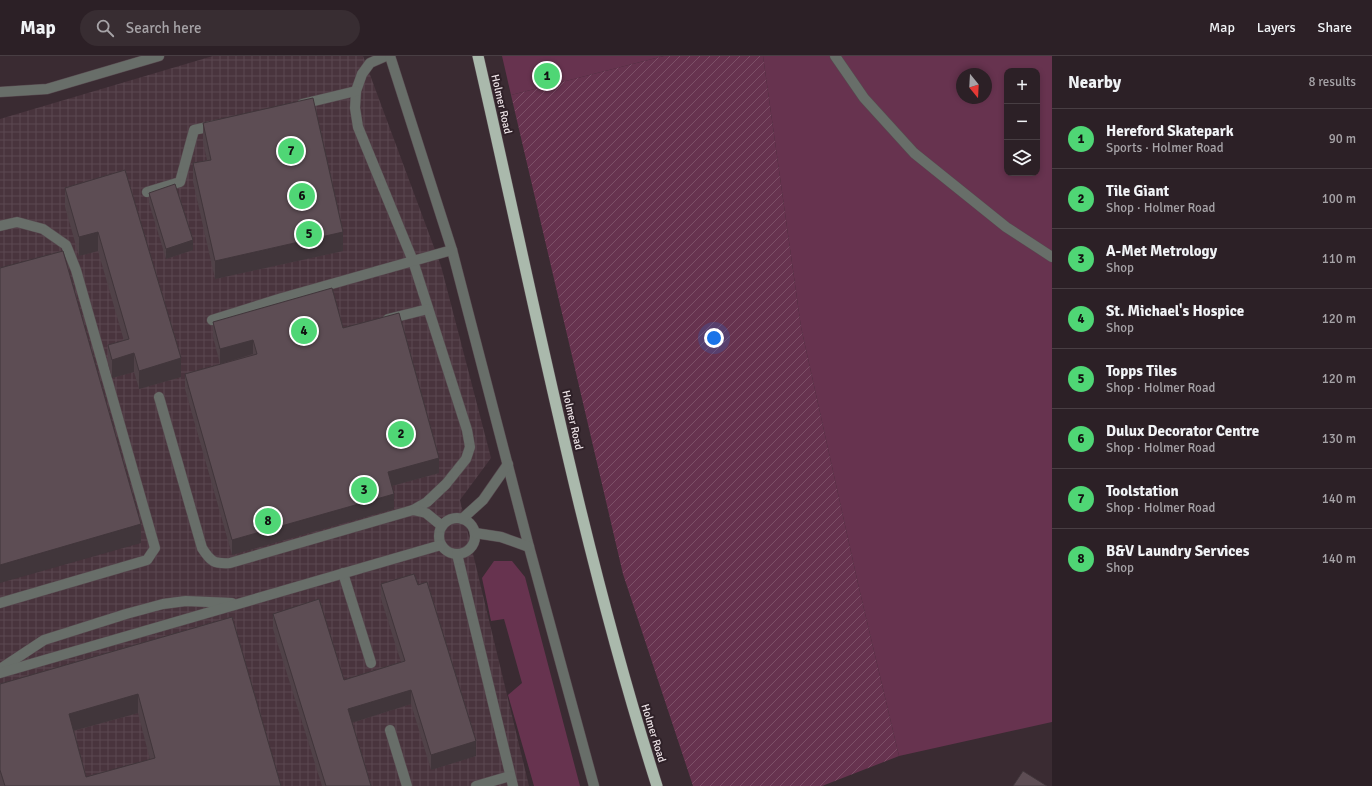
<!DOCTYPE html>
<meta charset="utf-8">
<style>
:root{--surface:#2c2026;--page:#382d32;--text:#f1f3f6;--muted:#a6a3a7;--line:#483e43;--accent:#4fd675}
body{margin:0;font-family:Signika,sans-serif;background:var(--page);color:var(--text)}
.controls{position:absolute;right:12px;top:12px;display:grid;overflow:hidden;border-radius:8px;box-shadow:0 2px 6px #0003}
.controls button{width:36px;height:36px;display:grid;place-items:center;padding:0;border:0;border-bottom:1px solid var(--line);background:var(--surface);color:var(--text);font:20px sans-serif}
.compass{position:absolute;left:956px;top:12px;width:36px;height:36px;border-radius:50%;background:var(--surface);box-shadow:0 2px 6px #0003;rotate:162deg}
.you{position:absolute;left:714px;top:282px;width:14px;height:14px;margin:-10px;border:3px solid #fff;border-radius:50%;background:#1a73e8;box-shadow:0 0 0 6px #1a73e833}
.badge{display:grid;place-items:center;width:26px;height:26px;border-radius:50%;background:var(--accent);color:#111;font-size:13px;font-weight:700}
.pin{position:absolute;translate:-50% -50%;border:2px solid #fff;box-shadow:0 1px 4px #0006}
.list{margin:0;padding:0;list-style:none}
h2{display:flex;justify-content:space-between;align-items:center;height:52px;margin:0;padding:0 16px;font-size:17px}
h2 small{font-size:13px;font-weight:400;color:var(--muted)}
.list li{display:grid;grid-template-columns:26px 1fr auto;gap:12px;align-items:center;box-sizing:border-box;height:60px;padding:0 16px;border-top:1px solid var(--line)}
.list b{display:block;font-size:15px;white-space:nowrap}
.list p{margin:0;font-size:13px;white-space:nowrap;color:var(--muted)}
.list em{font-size:13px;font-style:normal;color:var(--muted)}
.icon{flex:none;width:22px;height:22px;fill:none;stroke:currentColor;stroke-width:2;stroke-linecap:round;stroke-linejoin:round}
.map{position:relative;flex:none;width:1052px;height:730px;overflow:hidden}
header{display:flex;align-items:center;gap:24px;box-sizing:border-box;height:56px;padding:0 20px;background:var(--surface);border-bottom:1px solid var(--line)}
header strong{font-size:19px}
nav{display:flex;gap:22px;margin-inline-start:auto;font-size:14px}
.search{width:280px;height:36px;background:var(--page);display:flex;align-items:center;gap:10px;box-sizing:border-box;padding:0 14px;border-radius:22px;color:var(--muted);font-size:15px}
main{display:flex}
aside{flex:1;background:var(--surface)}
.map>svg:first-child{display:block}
.industrial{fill:url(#industrial-grid)}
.green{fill:#67334f;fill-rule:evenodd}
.garden{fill:url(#garden-furrows)}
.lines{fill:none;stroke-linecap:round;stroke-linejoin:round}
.service-casing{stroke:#57494f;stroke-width:11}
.trunk-casing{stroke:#57494f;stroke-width:12}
.service{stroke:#686e69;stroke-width:10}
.trunk{stroke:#aab9ac;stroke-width:11}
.wall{fill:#504248;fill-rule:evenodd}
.shaded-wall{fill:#41363b}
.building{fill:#5d4d54;stroke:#41363b;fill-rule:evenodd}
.labels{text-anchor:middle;stroke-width:4;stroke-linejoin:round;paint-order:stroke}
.street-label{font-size:11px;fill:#eee4e8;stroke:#2f2128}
</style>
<header>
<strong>Map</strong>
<div class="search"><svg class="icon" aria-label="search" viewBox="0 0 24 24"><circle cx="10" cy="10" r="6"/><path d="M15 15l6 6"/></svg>Search here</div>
<nav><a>Map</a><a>Layers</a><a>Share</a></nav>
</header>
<main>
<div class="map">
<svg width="1052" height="730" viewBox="0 0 1052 730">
<defs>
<pattern id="industrial-grid" width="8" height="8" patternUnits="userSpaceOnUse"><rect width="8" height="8" fill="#49343d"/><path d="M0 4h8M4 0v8" fill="none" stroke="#5b4850"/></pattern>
<pattern id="garden-furrows" width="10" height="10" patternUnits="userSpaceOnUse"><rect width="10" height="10" fill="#67334f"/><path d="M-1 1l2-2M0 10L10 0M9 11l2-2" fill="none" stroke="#7d5068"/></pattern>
</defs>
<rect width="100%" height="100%" fill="#3a2b32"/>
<!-- industrial -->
<path class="industrial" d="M 213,0 L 363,0 L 441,210 L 491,402 L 460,444 L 529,730 L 0,730 L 0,63 Z"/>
<!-- green -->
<g class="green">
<path d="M 502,0 L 664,0 L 511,39 Z"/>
<path d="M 763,0 L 1052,0 L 1052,666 L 899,700 L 859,532 L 801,271 ZM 1007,15 L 1037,15 L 1037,117 L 1007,117 ZM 962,18 L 986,18 L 986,42 L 962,42 Z"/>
<path d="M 494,505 L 512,505 L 525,521 L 580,730 L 534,730 L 508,639 L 522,627 L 504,563 L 491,565 L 482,522 Z"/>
</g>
<!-- garden -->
<path class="garden" d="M 664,0 L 763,0 L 801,271 L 859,532 L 899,700 L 822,730 L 693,730 L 623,518 L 511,39 Z"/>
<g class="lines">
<!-- service casing -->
<g class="service-casing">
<g id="service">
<path d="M 386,0 L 370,7 L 362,18 L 356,35 L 355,52 L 358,71 L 413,205 L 467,374 L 470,391 L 466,403 L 446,428 L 427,446 L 413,454"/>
<path d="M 390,0 L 452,194 L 529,491 L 594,730"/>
<path d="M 835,0 L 864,42 L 914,97 L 1006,171 L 1052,201"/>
<path d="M 0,36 L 47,33 L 159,0"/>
<path d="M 302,48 L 356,35"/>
<path d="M 147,136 L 180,126 L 194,74 L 216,69"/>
<path d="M 0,170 L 17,166 L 43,173 L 66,189 L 76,214 L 155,492 L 147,504 L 0,547"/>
<path d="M 388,263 L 428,253"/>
<path d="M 212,264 L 282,242 L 452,194"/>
<path d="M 159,341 L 202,492 C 211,506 214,508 230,507 L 413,454 L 426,457 L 442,470"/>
<circle cx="457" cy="480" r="18"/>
<path d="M 462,463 L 483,444 L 508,408"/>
<path d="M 475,477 L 501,481 L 529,491"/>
<path d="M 457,498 L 513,730"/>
<path d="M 343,517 L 371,607"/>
<path d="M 0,613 L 44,584 L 126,558 L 163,548 L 186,545 L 232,547"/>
<path d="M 0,617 L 441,489"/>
<path d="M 390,674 L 407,730"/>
<path d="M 476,730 L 510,720"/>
</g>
</g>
<!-- trunk casing -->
<g class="trunk-casing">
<path id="trunk" d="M 478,0 C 534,244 581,491 657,730"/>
</g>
<!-- service -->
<use href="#service" class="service"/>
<!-- trunk -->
<use href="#trunk" class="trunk"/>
</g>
<!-- wall -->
<g class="wall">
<path d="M 203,67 L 343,195 L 215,223 L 193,126 L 193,107 L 207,104 L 203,86 Z"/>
<path d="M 125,114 L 181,321 L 139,333 L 134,316 L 112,322 L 108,308 L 108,289 L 124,285 L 98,195 L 79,200 L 65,151 L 65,132 Z"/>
<path d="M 149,137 L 193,194 L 166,203 L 149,147 Z"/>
<path d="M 213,266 L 343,272 L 439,417 L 392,430 L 394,453 L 232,499 L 185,333 L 185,318 L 220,308 L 213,281 Z"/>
<path d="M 381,528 L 476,700 L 431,714 L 411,648 L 352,667 L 371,730 L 322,730 L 273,573 L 273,558 L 344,624 L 401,606 L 381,543 Z"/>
<path d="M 232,561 L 281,730 L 0,730 L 0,628 ZM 138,657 L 150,704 L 86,721 L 74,675 Z"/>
</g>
<!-- shaded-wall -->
<g class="shaded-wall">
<path d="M 98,176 L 98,195 L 79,200 L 79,181 Z"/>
<path d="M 343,176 L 343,195 L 215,223 L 215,205 Z"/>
<path d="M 193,184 L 193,194 L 166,203 L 166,193 Z"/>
<path d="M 253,284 L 253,298 L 220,308 L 220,293 Z"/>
<path d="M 134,297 L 134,316 L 112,322 L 112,304 Z"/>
<path d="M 181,302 L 181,321 L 139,333 L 139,315 Z"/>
<path d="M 439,402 L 439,417 L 388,431 L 388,416 Z"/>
<path d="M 394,438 L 394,453 L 232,499 L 232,484 Z"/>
<path d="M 141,468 L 141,487 L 0,527 L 0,509 Z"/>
<path d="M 411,634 L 411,648 L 348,668 L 348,653 Z"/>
<path d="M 138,638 L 138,657 L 69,676 L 69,658 Z"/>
<path d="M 476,685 L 476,700 L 431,714 L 431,699 Z"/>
</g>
<!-- building -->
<g class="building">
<path d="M 313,42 L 343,176 L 215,205 L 193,107 L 211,104 L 203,67 Z"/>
<path d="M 125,114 L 181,302 L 139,315 L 134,297 L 112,304 L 108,289 L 129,283 L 98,176 L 79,181 L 65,132 Z"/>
<path d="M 175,128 L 193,184 L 166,193 L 149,137 Z"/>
<path d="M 63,195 L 141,468 L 0,509 L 0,212 Z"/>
<path d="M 332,232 L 343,272 L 399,257 L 439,402 L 388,416 L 394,438 L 232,484 L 185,318 L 257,298 L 253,284 L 220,293 L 213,266 Z"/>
<path d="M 414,518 L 418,529 L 427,526 L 476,685 L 431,699 L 411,634 L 348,653 L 371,730 L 326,730 L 273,558 L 319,543 L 344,624 L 405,605 L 381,528 Z"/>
<path d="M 232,561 L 281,730 L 5,730 L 0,714 L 0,628 ZM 138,638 L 155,702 L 86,721 L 69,658 Z"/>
<path d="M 1023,715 L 1047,730 L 1013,730 Z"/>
</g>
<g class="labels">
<!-- street labels -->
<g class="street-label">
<text transform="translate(502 48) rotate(77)" y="4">Holmer Road</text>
<text transform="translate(573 364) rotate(77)" y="4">Holmer Road</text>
<text transform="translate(654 677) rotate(73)" y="4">Holmer Road</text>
</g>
</g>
</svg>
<div class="controls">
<button>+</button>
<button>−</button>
<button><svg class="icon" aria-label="layers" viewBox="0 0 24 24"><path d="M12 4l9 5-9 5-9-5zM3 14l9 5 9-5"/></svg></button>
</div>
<svg class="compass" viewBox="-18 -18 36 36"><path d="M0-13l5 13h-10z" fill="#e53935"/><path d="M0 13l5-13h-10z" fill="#a6a3a7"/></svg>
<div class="you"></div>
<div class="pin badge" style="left:547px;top:20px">1</div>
<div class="pin badge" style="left:401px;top:378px">2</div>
<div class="pin badge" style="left:364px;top:434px">3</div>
<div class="pin badge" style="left:304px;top:275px">4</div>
<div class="pin badge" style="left:309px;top:178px">5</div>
<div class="pin badge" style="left:302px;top:140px">6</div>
<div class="pin badge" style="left:291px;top:95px">7</div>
<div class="pin badge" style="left:268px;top:465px">8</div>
</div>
<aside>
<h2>Nearby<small>8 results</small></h2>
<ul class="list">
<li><span class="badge">1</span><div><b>Hereford Skatepark</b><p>Sports · Holmer Road</p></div><em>90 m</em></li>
<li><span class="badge">2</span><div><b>Tile Giant</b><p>Shop · Holmer Road</p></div><em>100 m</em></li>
<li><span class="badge">3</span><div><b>A-Met Metrology</b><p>Shop</p></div><em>110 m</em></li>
<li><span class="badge">4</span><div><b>St. Michael's Hospice</b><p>Shop</p></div><em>120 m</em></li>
<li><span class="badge">5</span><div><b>Topps Tiles</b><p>Shop · Holmer Road</p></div><em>120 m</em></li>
<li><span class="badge">6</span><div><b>Dulux Decorator Centre</b><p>Shop · Holmer Road</p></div><em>130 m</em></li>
<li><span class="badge">7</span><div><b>Toolstation</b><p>Shop · Holmer Road</p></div><em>140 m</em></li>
<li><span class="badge">8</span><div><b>B&amp;V Laundry Services</b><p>Shop</p></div><em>140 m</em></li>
</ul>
</aside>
</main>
